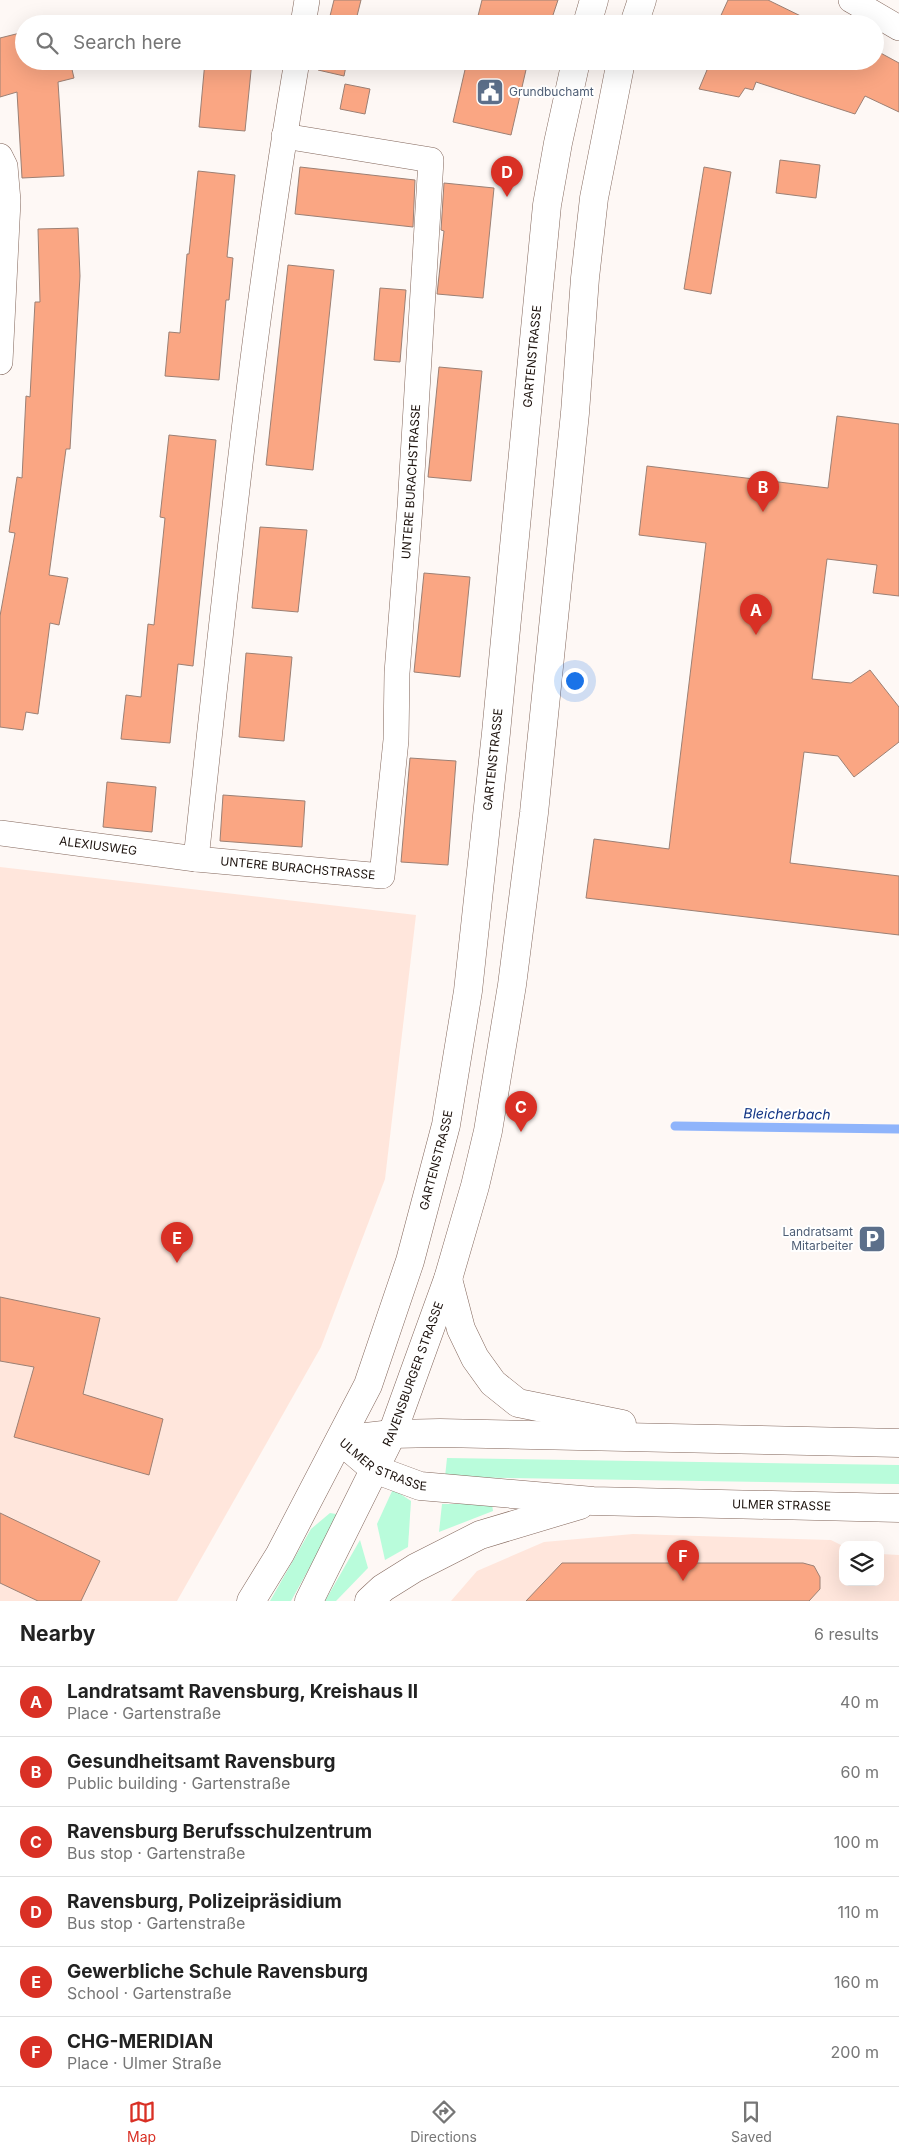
<!DOCTYPE html>
<meta charset="utf-8">
<style>
:root{--surface:#fff;--page:#f6f6f6;--text:#222;--muted:#767676;--line:#e0e0e0;--accent:#d93025}
body{margin:0;font-family:Inter,sans-serif;background:var(--page);color:var(--text)}
.controls{position:absolute;right:15px;bottom:15px;display:grid;overflow:hidden;border-radius:10px;box-shadow:0 5px 20px #0002}
.controls button{width:45px;height:45px;display:grid;place-items:center;padding:0;border:0;border-bottom:1px solid var(--line);background:var(--surface);color:var(--text);font:25px sans-serif}
.you{position:absolute;left:574px;top:680px;width:18px;height:18px;margin:-12px;border:4px solid #fff;border-radius:50%;background:#1a73e8;box-shadow:0 0 0 8px #1a73e833}
.badge{display:grid;place-items:center;width:32px;height:32px;border-radius:50%;background:var(--accent);color:#fff;font-size:16px;font-weight:700}
.pin{position:absolute;translate:-50% -41px;filter:drop-shadow(0 1px 2px #0008)}
.pin::after{content:'';position:absolute;top:26px;width:18px;height:15px;background:inherit;clip-path:polygon(0 0,100% 0,50% 100%)}
.list{margin:0;padding:0;list-style:none}
h2{display:flex;justify-content:space-between;align-items:center;height:65px;margin:0;padding:0 20px;font-size:21px}
h2 small{font-size:16px;font-weight:400;color:var(--muted)}
.list li{display:grid;grid-template-columns:32px 1fr auto;gap:15px;align-items:center;box-sizing:border-box;height:70px;padding:0 20px;border-top:1px solid var(--line)}
.list b{display:block;font-size:19px;white-space:nowrap}
.list p{margin:0;font-size:16px;white-space:nowrap;color:var(--muted)}
.list em{font-size:16px;font-style:normal;color:var(--muted)}
.icon{flex:none;width:28px;height:28px;fill:none;stroke:currentColor;stroke-width:2;stroke-linecap:round;stroke-linejoin:round}
.map{position:relative;flex:none;width:899px;height:1601px;overflow:hidden}
.search{position:absolute;background:var(--surface);box-shadow:0 5px 20px #0002;left:15px;right:15px;top:15px;height:55px;display:flex;align-items:center;gap:12px;box-sizing:border-box;padding:0 18px;border-radius:28px;color:var(--muted);font-size:19px}
.sheet{height:485px;background:var(--surface)}
nav{display:flex;justify-content:space-around;align-items:center;box-sizing:border-box;height:70px;border-top:1px solid var(--line);background:var(--surface);font-size:14px;color:var(--muted)}
nav a{display:grid;justify-items:center;gap:2px}
nav .on{color:var(--accent)}
.map>svg:first-child{display:block}
.built{fill:#ffe6dc}
.green{fill:#b9fcdb}
.lines{fill:none;stroke-linecap:round;stroke-linejoin:round}
.stream{stroke:#8fb4fb;stroke-width:9}
.building{fill:#faa683;stroke:#9c8074}
.street-casing{stroke:#82665b;stroke-width:26}
.secondary-casing{stroke:#82665b;stroke-width:29}
.street{stroke:#fff;stroke-width:25}
.secondary{stroke:#fff;stroke-width:28}
.labels{text-anchor:middle;stroke-width:4;stroke-linejoin:round;paint-order:stroke}
.service-label{font-size:12px;fill:#4e5e75;stroke:#fff;text-anchor:start}
.street-label{font-size:12px;fill:#1b110c;stroke:#fff}
.water-label{font-size:14px;font-style:italic;fill:#123585;stroke:#fff}
</style>
<div class="map">
<svg width="899" height="1601" viewBox="0 0 899 1601">
<rect width="100%" height="100%" fill="#fef8f5"/>
<!-- built -->
<g class="built">
<path d="M 0,867 L 416,915 L 385,1179 L 321,1347 L 177,1601 L 0,1601 Z"/>
<path d="M 633,1534 L 831,1540 L 843,1546 L 843,1582 L 880,1582 L 880,1554 L 899,1555 L 899,1601 L 451,1601 L 477,1571 L 544,1542 Z"/>
</g>
<!-- green -->
<g class="green">
<path d="M 447,1458 L 899,1465 L 899,1484 L 445,1477 Z"/>
<path d="M 393,1489 L 411,1501 L 408,1547 L 385,1560 L 377,1524 Z"/>
<path d="M 442,1504 L 492,1504 L 493,1511 L 439,1532 Z"/>
<path d="M 330,1513 L 336,1514 L 336,1520 L 291,1601 L 270,1601 L 311,1529 Z"/>
<path d="M 360,1540 L 368,1568 L 336,1601 L 325,1601 Z"/>
</g>
<g class="lines">
<!-- stream -->
<path class="stream" d="M 675,1126 L 899,1129"/>
</g>
<!-- building -->
<g class="building">
<path d="M 334,0 L 361,0 L 355,24 L 328,24 Z"/>
<path d="M 482,0 L 558,0 L 550,24 L 476,24 Z"/>
<path d="M 728,0 L 768,0 L 813,22 L 815,17 L 827,24 L 717,24 Z"/>
<path d="M 24,32 L 24,61 L 70,61 L 74,78 L 58,82 L 64,176 L 22,178 L 17,92 L 0,97 L 0,38 Z"/>
<path d="M 875,50 L 899,63 L 899,112 L 865,96 L 855,114 L 756,82 L 753,90 L 745,88 L 739,97 L 699,89 L 707,70 L 697,65 L 699,61 L 875,61 Z"/>
<path d="M 205,61 L 252,61 L 245,131 L 199,127 Z"/>
<path d="M 320,61 L 347,61 L 344,76 L 318,70 Z"/>
<path d="M 467,61 L 528,61 L 511,135 L 453,122 Z"/>
<path d="M 345,84 L 370,89 L 365,114 L 340,109 Z"/>
<path d="M 780,160 L 820,165 L 816,198 L 776,193 Z"/>
<path d="M 300,167 L 415,180 L 413,227 L 295,214 Z"/>
<path d="M 704,167 L 731,172 L 711,294 L 684,289 Z"/>
<path d="M 198,171 L 235,175 L 227,257 L 233,258 L 229,300 L 226,300 L 219,380 L 165,376 L 169,332 L 180,333 L 187,254 L 189,254 Z"/>
<path d="M 444,183 L 494,188 L 483,298 L 437,294 L 444,231 L 441,230 Z"/>
<path d="M 78,228 L 80,276 L 70,449 L 66,449 L 49,575 L 68,578 L 59,625 L 50,623 L 38,714 L 26,712 L 23,730 L 0,727 L 0,616 L 15,533 L 9,532 L 17,477 L 22,478 L 26,396 L 30,397 L 35,302 L 40,302 L 38,229 Z"/>
<path d="M 288,265 L 334,270 L 313,470 L 266,465 Z"/>
<path d="M 380,288 L 406,290 L 400,362 L 374,360 Z"/>
<path d="M 439,367 L 482,371 L 471,481 L 428,477 Z"/>
<path d="M 837,416 L 899,424 L 899,596 L 873,593 L 877,565 L 827,559 L 812,679 L 851,683 L 870,670 L 899,707 L 899,742 L 854,777 L 838,756 L 804,752 L 790,863 L 899,876 L 899,935 L 586,898 L 594,839 L 669,849 L 706,543 L 639,535 L 647,466 L 828,488 Z"/>
<path d="M 169,435 L 216,440 L 193,666 L 178,664 L 170,743 L 121,739 L 126,695 L 141,697 L 148,624 L 154,625 L 165,518 L 160,517 Z"/>
<path d="M 260,527 L 307,530 L 298,612 L 252,608 Z"/>
<path d="M 424,573 L 470,577 L 460,677 L 414,672 Z"/>
<path d="M 246,653 L 292,657 L 284,741 L 239,737 Z"/>
<path d="M 410,758 L 456,761 L 448,865 L 401,862 Z"/>
<path d="M 107,782 L 156,787 L 152,832 L 103,827 Z"/>
<path d="M 223,795 L 305,801 L 302,847 L 220,841 Z"/>
<path d="M 0,1297 L 100,1318 L 83,1394 L 163,1419 L 149,1475 L 14,1437 L 34,1367 L 0,1361 Z"/>
<path d="M 0,1513 L 100,1561 L 81,1601 L 38,1601 L 0,1583 Z"/>
<path d="M 562,1563 L 803,1563 L 814,1566 L 820,1577 L 820,1589 L 809,1601 L 526,1601 Z"/>
</g>
<g class="lines">
<!-- street casing -->
<g class="street-casing">
<g id="street">
<path d="M 851,0 L 899,28"/>
<path d="M 303,24 L 307,0"/>
<path d="M 0,156 L 5,166 L 8,201 L 0,362"/>
<path id="s1" d="M 0,833 L 196,859 L 382,876 L 396,740 L 397,673 L 410,507 L 431,160 L 284,136"/>
<path d="M 196,859 C 225,593 252,325 297,61"/>
</g>
</g>
<!-- secondary casing -->
<g class="secondary-casing">
<g id="secondary">
<path d="M 587,24 L 594,0"/>
<path d="M 634,24 L 642,0"/>
<path d="M 448,1279 L 461,1329 L 475,1358 L 493,1383 L 518,1403 L 622,1424"/>
<path id="s2" d="M 340,1440 L 374,1469 L 420,1486 L 593,1501 L 899,1508"/>
<path d="M 340,1440 L 392,1434 L 440,1433 L 899,1443"/>
<path id="s3" d="M 251,1601 L 280,1554 L 368,1385 L 410,1261 L 446,1125 L 468,991 L 496,733 L 547,205 L 558,143 L 576,61"/>
<path id="s4" d="M 309,1601 L 392,1434 L 448,1279 L 475,1186 L 488,1131 L 512,985 L 534,813 L 575,413 L 585,278 L 594,198 L 621,61"/>
<path d="M 369,1601 L 383,1588 L 415,1568 L 480,1535 L 580,1505"/>
</g>
</g>
<!-- street -->
<use href="#street" class="street"/>
<!-- secondary -->
<use href="#secondary" class="secondary"/>
</g>
<!-- icons -->
<defs>
<g id="civic-square" transform="scale(1.4375)"><rect x="-9" y="-9" width="18" height="18" rx="4" fill="#5c6f8a" stroke="#fff"/><path d="M-.6-6.5H3V-4.5H.6V-3L4-1V1h2V6H-6V1h2V-1L-.6-3ZM-1.2 2.5V6h2.4V2.5Z" fill="#fff"/></g>
<g id="parking-square" transform="scale(1.4375)"><rect x="-9" y="-9" width="18" height="18" rx="4" fill="#5c6f8a" stroke="#fff"/><path d="M-3.5-5.5H1a3.5 3.5 0 0 1 0 7H-1V5.5H-3.5ZM-1-3.4V-.6H.8a1.4 1.4 0 0 0 0-2.8Z" fill="#fff"/></g>
</defs>
<g fill-rule="evenodd">
<use href="#civic-square" x="490" y="92"/>
<use href="#parking-square" x="872" y="1239"/>
</g>
<g class="labels">
<!-- service labels -->
<g class="service-label">
<text x="509" y="96">Grundbuchamt</text>
<text x="853" y="1236" text-anchor="end">Landratsamt<tspan x="853" dy="14">Mitarbeiter</tspan></text>
</g>
<!-- street labels -->
<g class="street-label">
<text dy="4" stroke="none"><textPath href="#s3" startOffset="1291">GARTENSTRASSE</textPath></text>
<text dy="4" stroke="none"><textPath href="#s1" startOffset="780">UNTERE BURACHSTRASSE</textPath></text>
<text dy="4" stroke="none"><textPath href="#s3" startOffset="886">GARTENSTRASSE</textPath></text>
<text dy="4" stroke="none"><textPath href="#s1" startOffset="99">ALEXIUSWEG</textPath></text>
<text dy="4" stroke="none"><textPath href="#s1" startOffset="300">UNTERE BURACHSTRASSE</textPath></text>
<text dy="4" stroke="none"><textPath href="#s3" startOffset="481">GARTENSTRASSE</textPath></text>
<text dy="4" stroke="none"><textPath href="#s4" startOffset="250">RAVENSBURGER STRASSE</textPath></text>
<text dy="4" stroke="none"><textPath href="#s2" startOffset="51">ULMER STRASSE</textPath></text>
<text dy="4" stroke="none"><textPath href="#s2" startOffset="456">ULMER STRASSE</textPath></text>
</g>
<!-- water labels -->
<g class="water-label">
<text transform="translate(787 1114) rotate(1)" y="5">Bleicherbach</text>
</g>
</g>
</svg>
<div class="controls">
<button><svg class="icon" aria-label="layers" viewBox="0 0 24 24"><path d="M12 4l9 5-9 5-9-5zM3 14l9 5 9-5"/></svg></button>
</div>
<div class="you"></div>
<div class="pin badge" style="left:756px;top:635px">A</div>
<div class="pin badge" style="left:763px;top:512px">B</div>
<div class="pin badge" style="left:521px;top:1132px">C</div>
<div class="pin badge" style="left:507px;top:197px">D</div>
<div class="pin badge" style="left:177px;top:1263px">E</div>
<div class="pin badge" style="left:683px;top:1581px">F</div>
<div class="search"><svg class="icon" aria-label="search" viewBox="0 0 24 24"><circle cx="10" cy="10" r="6"/><path d="M15 15l6 6"/></svg>Search here</div>
</div>
<section class="sheet">
<h2>Nearby<small>6 results</small></h2>
<ul class="list">
<li><span class="badge">A</span><div><b>Landratsamt Ravensburg, Kreishaus II</b><p>Place · Gartenstraße</p></div><em>40 m</em></li>
<li><span class="badge">B</span><div><b>Gesundheitsamt Ravensburg</b><p>Public building · Gartenstraße</p></div><em>60 m</em></li>
<li><span class="badge">C</span><div><b>Ravensburg Berufsschulzentrum</b><p>Bus stop · Gartenstraße</p></div><em>100 m</em></li>
<li><span class="badge">D</span><div><b>Ravensburg, Polizeipräsidium</b><p>Bus stop · Gartenstraße</p></div><em>110 m</em></li>
<li><span class="badge">E</span><div><b>Gewerbliche Schule Ravensburg</b><p>School · Gartenstraße</p></div><em>160 m</em></li>
<li><span class="badge">F</span><div><b>CHG-MERIDIAN</b><p>Place · Ulmer Straße</p></div><em>200 m</em></li>
</ul>
</section>
<nav>
<a class="on"><svg class="icon" aria-label="map" viewBox="0 0 24 24"><path d="M3 6l6-2 6 2 6-2v14l-6 2-6-2-6 2zM9 4v14M15 6v14"/></svg>Map</a>
<a><svg class="icon" aria-label="directions" viewBox="0 0 24 24"><path d="M12 3l9 9-9 9-9-9zM9 14v-3h6M13 9l2 2-2 2"/></svg>Directions</a>
<a><svg class="icon" aria-label="saved" viewBox="0 0 24 24"><path d="M7 4h10v16l-5-4-5 4z"/></svg>Saved</a>
</nav>
